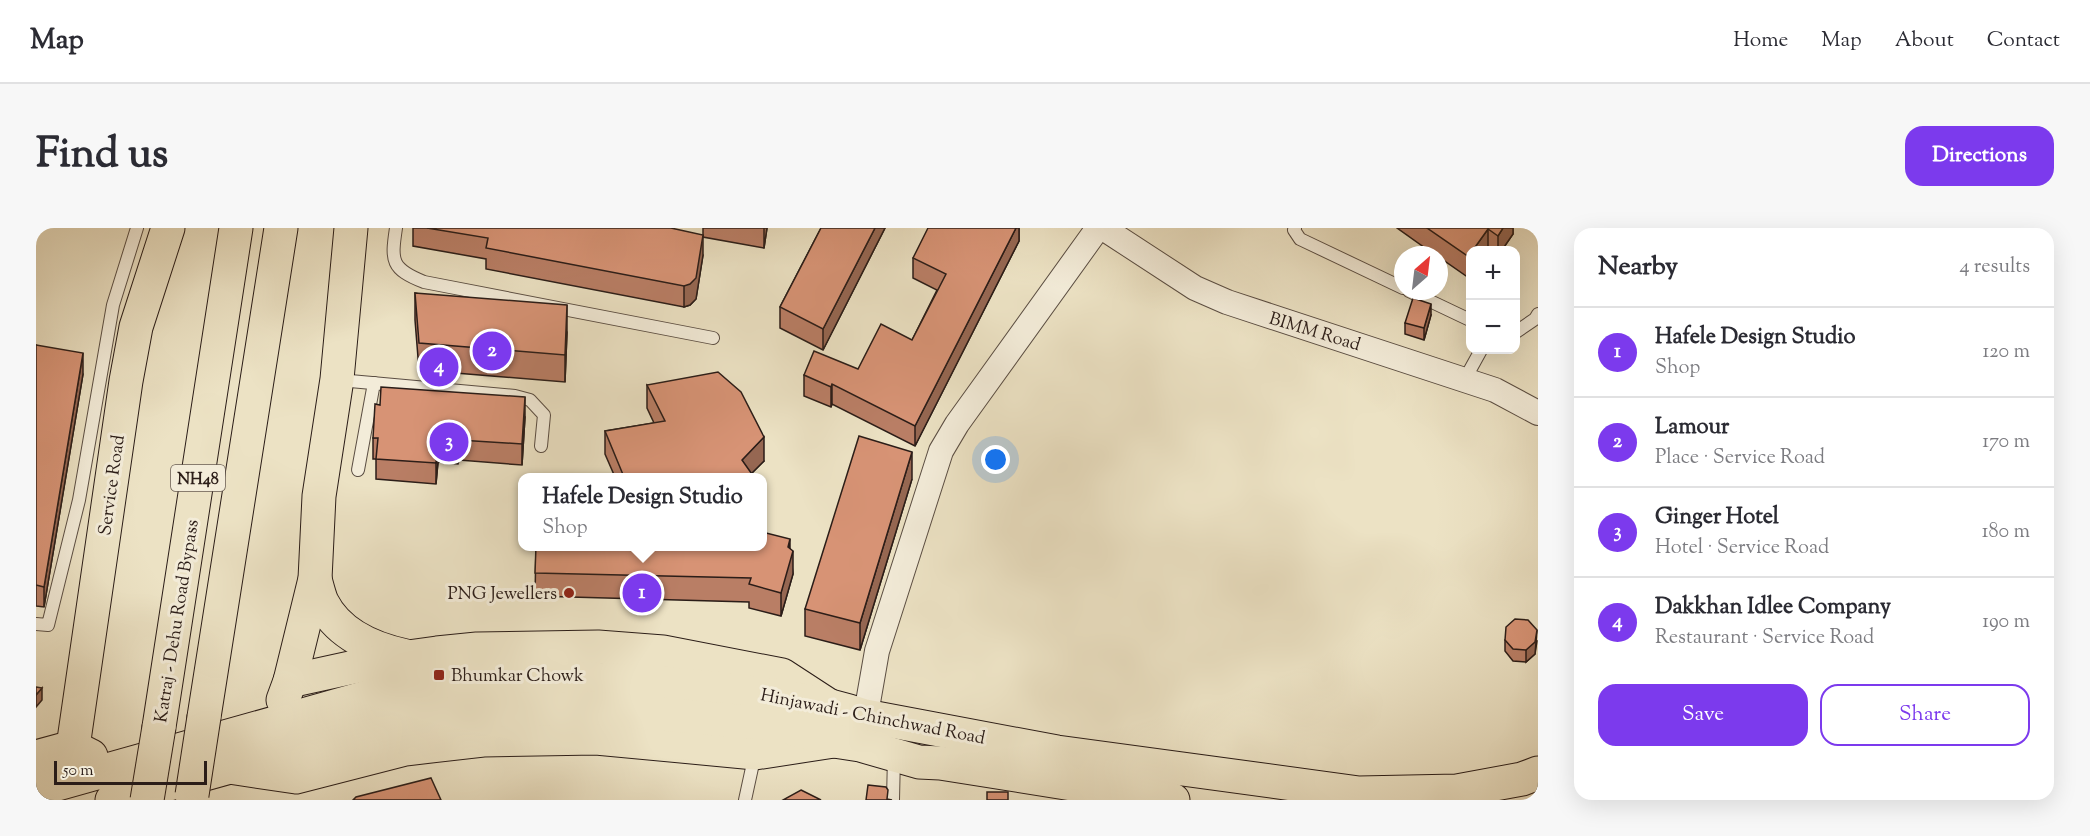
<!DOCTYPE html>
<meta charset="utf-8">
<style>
:root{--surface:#fff;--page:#f7f7f7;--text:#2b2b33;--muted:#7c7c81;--line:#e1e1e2;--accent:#7c3aed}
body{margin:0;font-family:"Sorts Mill Goudy",serif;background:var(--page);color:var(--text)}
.controls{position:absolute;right:18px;top:18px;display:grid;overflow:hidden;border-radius:12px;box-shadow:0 6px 24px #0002}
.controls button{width:54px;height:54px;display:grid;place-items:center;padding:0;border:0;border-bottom:2px solid var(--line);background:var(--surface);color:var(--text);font:30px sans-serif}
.compass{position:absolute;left:1358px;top:18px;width:54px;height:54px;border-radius:50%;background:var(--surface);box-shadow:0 6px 24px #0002;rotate:28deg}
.scale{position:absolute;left:18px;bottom:15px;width:153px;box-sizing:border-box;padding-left:6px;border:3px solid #2b1d18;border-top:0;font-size:16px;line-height:21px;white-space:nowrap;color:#2b1d18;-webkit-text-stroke:4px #f3ecd9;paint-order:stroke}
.you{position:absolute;left:960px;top:232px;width:21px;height:21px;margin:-15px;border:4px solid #fff;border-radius:50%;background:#1a73e8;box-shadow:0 0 0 9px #1a73e833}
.badge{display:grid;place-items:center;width:39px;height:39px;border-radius:50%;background:var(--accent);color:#fff;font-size:20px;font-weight:700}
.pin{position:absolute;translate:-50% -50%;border:3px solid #fff;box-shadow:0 2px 6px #0006}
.popup{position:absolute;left:482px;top:245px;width:249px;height:78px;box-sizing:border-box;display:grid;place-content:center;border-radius:12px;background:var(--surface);filter:drop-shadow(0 2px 4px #0005);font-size:20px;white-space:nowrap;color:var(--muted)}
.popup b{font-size:22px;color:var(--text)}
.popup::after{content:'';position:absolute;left:50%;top:100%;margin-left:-12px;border:12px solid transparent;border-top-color:var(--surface)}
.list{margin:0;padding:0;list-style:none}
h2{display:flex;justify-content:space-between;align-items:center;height:78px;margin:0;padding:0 24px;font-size:26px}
h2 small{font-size:20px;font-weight:400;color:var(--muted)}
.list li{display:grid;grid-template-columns:39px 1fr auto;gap:18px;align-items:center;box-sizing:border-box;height:90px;padding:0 24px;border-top:2px solid var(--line)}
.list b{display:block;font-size:22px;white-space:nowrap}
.list p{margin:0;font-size:20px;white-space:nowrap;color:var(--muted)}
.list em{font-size:20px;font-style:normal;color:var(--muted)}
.actions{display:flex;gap:12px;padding:18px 24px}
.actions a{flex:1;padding:14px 0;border:2px solid var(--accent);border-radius:18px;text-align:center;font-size:21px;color:var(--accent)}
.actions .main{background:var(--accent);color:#fff}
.map{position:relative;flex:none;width:1502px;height:572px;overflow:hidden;border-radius:18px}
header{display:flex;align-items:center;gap:36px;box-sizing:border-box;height:84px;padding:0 30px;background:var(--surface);border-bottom:2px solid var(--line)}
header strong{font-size:28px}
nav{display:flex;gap:33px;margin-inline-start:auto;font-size:21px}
.intro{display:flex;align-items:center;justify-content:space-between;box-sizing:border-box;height:144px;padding:0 36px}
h1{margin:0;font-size:42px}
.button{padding:15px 27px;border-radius:18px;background:var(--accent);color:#fff;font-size:21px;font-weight:700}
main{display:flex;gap:36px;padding:0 36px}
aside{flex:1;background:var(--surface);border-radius:18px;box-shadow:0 6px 24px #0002}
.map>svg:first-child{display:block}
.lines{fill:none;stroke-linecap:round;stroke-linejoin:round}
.service-casing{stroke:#5b4e43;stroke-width:14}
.minor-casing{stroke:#5b4e43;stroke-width:26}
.primary-casing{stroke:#2b1d18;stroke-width:35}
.trunk-casing{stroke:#2b1d18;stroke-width:35}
.service{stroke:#f3ecd9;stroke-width:12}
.minor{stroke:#f3ecd9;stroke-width:24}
.primary{stroke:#ece2c4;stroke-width:33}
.trunk{stroke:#ece2c4;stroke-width:33}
.trunk-bridge-casing{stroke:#2b1d18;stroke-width:35;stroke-linecap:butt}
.trunk-bridge{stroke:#ece2c4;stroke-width:33}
.wall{fill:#b97e65;stroke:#2b1d18;stroke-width:1.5}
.shaded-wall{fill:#966752;stroke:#2b1d18;stroke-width:1.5}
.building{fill:#d79375;stroke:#2b1d18;stroke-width:1.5}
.poi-dot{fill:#8f2418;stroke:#f3ecd9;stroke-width:2}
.labels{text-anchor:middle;stroke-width:6;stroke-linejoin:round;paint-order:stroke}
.shield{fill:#f3ecd9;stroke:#675b52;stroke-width:1.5}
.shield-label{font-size:16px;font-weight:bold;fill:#2b1d18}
.street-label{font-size:18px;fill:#2b1d18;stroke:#f3ecd9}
.poi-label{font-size:18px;fill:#2b1d18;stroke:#f3ecd9;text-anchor:end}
</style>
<header>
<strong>Map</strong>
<nav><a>Home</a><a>Map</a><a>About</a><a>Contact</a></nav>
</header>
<div class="intro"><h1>Find us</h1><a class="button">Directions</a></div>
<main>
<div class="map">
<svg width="1502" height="572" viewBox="0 0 1502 572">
<rect width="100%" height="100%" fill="#ece2c4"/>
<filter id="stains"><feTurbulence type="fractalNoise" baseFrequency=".00333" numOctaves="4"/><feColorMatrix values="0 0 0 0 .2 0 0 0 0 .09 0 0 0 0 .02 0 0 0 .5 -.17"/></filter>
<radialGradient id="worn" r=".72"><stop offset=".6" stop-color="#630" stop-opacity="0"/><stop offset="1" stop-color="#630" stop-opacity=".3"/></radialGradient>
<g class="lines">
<!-- service casing -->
<g class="service-casing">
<g id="service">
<path d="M 360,0 C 355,33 355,41 388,54 L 677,110"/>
<path d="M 1259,0 L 1258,2 L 1264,11 L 1367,60"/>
<path d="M 1373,63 L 1434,92"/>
<path d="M 1480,104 L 1499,91 L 1502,86"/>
<path d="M 1429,151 L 1445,122"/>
<path d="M 303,152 L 479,168 L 494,172 L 508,187 L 505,218"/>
<path d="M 322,242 L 338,155"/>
<path d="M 0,396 L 12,397 L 43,272 L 77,77 L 101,0"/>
<path d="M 709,572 L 719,526"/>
<path d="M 857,572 L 858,528"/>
</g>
</g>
<!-- minor casing -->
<g class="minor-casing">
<g id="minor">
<path d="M 1067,0 L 1159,60 L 1191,74 L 1459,162 L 1502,185"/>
<path d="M 827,503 L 841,423 L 905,223 L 921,196 L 1062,0"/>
</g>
</g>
<!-- primary casing -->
<g class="primary-casing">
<g id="primary">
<path d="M 279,351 C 281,358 283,367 286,374 C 302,406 337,421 370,428"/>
<path d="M 247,472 L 254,453 L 279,351 L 283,268 L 301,151 L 315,0"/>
<path d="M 37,519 L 90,153 L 100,99 L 132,0"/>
<path d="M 0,529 L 37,519 L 55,528"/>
<path d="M 193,539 L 260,549 L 369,521 L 447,512 L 560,510 L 719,525 L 798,513 L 796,483 L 792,477 L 746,447 L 627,424 L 562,419 L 441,421 L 401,425 L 350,432 L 254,453"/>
<path d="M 0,562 L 356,462 C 460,446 564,448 668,459 C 723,465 776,470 829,488 L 1021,524 L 1323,565 L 1421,563 L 1486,551 L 1502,545"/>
<path d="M 76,572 L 362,492 L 445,482 L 560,480 L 745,497 L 798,513 L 824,517 L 883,534 L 904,535 L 1137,572"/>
</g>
</g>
<!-- trunk casing -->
<g class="trunk-casing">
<g id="trunk">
<path d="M 168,489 L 245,0"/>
<path d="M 123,499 L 200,0"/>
</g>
</g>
<!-- service -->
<use href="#service" class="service"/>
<!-- minor -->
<use href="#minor" class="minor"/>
<!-- primary -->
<use href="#primary" class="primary"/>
<!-- trunk -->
<use href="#trunk" class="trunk"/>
<!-- trunk-bridge casing -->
<g class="trunk-bridge-casing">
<g id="trunk-bridge">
<path d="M 156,567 L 168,489"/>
<path d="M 111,572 L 123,499"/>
</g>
</g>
<!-- trunk-bridge -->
<use href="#trunk-bridge" class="trunk-bridge"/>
</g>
<!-- wall -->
<g class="wall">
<path d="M 377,0 L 635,0 L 667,27 L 660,71 L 654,77 L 648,79 L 450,41 L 450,31 L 377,18 Z"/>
<path d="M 667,0 L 731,0 L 728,20 L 667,9 Z"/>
<path d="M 785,0 L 849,0 L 787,122 L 744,100 L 744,79 Z"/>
<path d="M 983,0 L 983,13 L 879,218 L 796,176 L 795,179 L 768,168 L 768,147 L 822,141 L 876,112 L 901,62 L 877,50 L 877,30 Z"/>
<path d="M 1361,0 L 1477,0 L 1477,6 L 1466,22 L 1452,22 L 1433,50 L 1403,29 L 1403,27 L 1399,27 Z"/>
<path d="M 379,65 L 531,104 L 529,154 L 383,142 L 379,92 Z"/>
<path d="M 1395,87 L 1388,112 L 1369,106 L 1369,95 Z"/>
<path d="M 0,117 L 47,146 L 8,379 L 0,378 Z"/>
<path d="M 611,157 L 728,233 L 715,246 L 718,249 L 579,249 L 569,226 L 569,203 L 618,195 L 611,180 Z"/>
<path d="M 489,189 L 486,237 L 423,232 L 422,236 L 402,234 L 400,256 L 340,251 L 340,231 L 337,231 L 337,210 Z"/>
<path d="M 876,251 L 824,422 L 769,408 L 769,381 Z"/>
<path d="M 500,318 L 754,321 L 757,346 L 745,388 L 713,380 L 713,374 L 499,368 Z"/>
<path d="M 1469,412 L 1501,413 L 1499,426 L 1490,434 L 1477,433 L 1469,423 Z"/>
</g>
<!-- shaded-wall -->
<g class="shaded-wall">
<path d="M 728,0 L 731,0 L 728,20 Z"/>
<path d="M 839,0 L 849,0 L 787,122 L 787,101 Z"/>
<path d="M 980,0 L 983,0 L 983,13 L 879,218 L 879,198 Z"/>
<path d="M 1467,0 L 1477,0 L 1477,6 L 1466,22 L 1462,22 L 1462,8 Z"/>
<path d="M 1452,1 L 1452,22 L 1437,22 Z"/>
<path d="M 667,7 L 667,27 L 660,71 L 654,77 L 648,79 L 648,58 Z"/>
<path d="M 1434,26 L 1434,47 L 1433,50 L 1433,29 Z"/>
<path d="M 1395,76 L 1395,87 L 1388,112 L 1388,100 Z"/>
<path d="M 531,77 L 531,104 L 529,154 L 529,127 Z"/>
<path d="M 47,125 L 47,146 L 8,379 L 8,359 Z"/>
<path d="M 796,156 L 796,176 L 795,179 L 795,159 Z"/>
<path d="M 489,169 L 489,189 L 486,237 L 486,216 Z"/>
<path d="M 728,209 L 728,233 L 712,249 L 706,232 Z"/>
<path d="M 402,214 L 402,234 L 400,256 L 400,235 Z"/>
<path d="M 876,224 L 876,251 L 824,422 L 824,395 Z"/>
<path d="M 730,265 L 730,288 L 726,289 L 726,266 Z"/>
<path d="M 754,311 L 754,331 L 757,323 L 757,346 L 745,388 L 745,365 Z"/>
<path d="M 1501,402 L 1499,426 L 1490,434 L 1490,422 Z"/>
<path d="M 6,460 L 6,472 L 0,479 L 0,467 Z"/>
</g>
<!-- building -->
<g class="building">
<path d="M 391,0 L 635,0 L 667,7 L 660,50 L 654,56 L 648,58 L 450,20 L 452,10 Z"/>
<path d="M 785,0 L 839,0 L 787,101 L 744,79 Z"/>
<path d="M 892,0 L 980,0 L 879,198 L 796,156 L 795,159 L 768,147 L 778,123 L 822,141 L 845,96 L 876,112 L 910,46 L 877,30 Z"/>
<path d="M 1391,0 L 1467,0 L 1462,8 L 1452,1 L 1437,22 L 1434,22 L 1434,26 L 1433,29 Z"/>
<path d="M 379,65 L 531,77 L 529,127 L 383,115 Z"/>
<path d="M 1377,70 L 1395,76 L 1388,100 L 1369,95 Z"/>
<path d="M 0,117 L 47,125 L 8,359 L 0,357 Z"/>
<path d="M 682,144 L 705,164 L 728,209 L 706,232 L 718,249 L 588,249 L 569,203 L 629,193 L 611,157 Z"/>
<path d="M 345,159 L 489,169 L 486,216 L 423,212 L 422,215 L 402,214 L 400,235 L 340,231 L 342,210 L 337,210 L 339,176 L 344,177 Z"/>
<path d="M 823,208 L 876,224 L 824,395 L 769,381 Z"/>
<path d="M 726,304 L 754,311 L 752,319 L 757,323 L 745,365 L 713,356 L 715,350 L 499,345 L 500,318 L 726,318 Z"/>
<path d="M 1479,391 L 1492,392 L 1501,402 L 1499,414 L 1490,422 L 1477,421 L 1469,412 L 1470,399 Z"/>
<path d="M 0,459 L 6,460 L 0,467 Z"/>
<path d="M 395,550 L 405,572 L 317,572 L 320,569 Z"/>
<path d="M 832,557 L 850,559 L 852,562 L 851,571 L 856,572 L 830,572 Z"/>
<path d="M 765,562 L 785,572 L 747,572 Z"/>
<rect x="951" y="564" width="21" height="8"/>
</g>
<!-- markers -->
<g class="poi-dot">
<circle cx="533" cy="365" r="6"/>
<rect x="397" y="441" width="12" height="12" rx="3"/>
</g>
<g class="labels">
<!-- shield labels -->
<rect class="shield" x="135" y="237" width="54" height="26" rx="4.5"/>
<g class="shield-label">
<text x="162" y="256">NH48</text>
</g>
<!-- street labels -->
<g class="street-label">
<text transform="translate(1279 103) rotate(17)" y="6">BIMM Road</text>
<text transform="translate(75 257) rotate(-82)" y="6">Service Road</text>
<text transform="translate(140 393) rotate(-81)" y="6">Katraj - Dehu Road Bypass</text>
<text transform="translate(837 488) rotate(11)" y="6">Hinjawadi - Chinchwad Road</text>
</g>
<!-- poi labels -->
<g class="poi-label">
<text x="521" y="371">PNG Jewellers</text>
<text x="415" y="453" text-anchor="start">Bhumkar Chowk</text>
</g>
</g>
<rect width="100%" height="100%" filter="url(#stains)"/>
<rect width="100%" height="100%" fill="url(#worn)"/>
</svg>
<div class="controls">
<button>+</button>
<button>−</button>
</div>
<svg class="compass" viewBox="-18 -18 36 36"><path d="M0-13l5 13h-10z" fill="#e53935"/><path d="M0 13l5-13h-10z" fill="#7c7c81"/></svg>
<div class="scale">50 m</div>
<div class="you"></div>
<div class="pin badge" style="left:606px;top:365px">1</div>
<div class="popup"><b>Hafele Design Studio</b>Shop</div>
<div class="pin badge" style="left:456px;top:123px">2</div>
<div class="pin badge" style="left:413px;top:214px">3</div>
<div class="pin badge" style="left:403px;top:139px">4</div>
</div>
<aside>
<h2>Nearby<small>4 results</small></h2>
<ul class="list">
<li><span class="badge">1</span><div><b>Hafele Design Studio</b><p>Shop</p></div><em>120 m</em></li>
<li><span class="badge">2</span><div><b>Lamour</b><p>Place · Service Road</p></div><em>170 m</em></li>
<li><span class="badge">3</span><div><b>Ginger Hotel</b><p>Hotel · Service Road</p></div><em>180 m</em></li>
<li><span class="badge">4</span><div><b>Dakkhan Idlee Company</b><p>Restaurant · Service Road</p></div><em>190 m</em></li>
</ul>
<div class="actions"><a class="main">Save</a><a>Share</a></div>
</aside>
</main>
